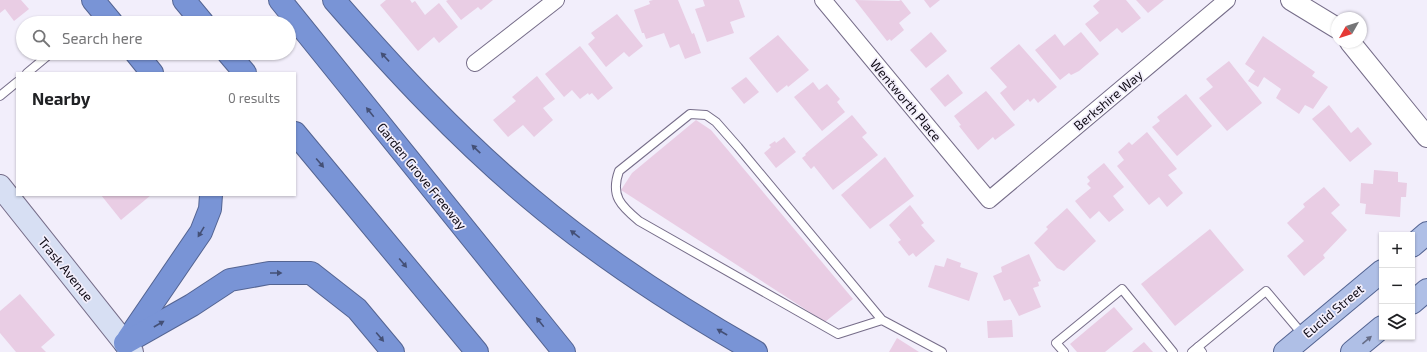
<!DOCTYPE html>
<meta charset="utf-8">
<style>
:root{--surface:#fff;--page:#f2f2f2;--text:#202124;--muted:#757577;--line:#e0e0e0}
body{margin:0;font-family:"Exo 2",sans-serif;background:var(--page);color:var(--text)}
.controls{position:absolute;right:12px;bottom:12px;display:grid;overflow:hidden;border-radius:0px;box-shadow:0 1px 3px #0004}
.controls button{width:36px;height:36px;display:grid;place-items:center;padding:0;border:0;border-bottom:1px solid var(--line);background:var(--surface);color:var(--text);font:20px sans-serif}
.compass{position:absolute;left:1331px;top:12px;width:36px;height:36px;border-radius:50%;background:var(--surface);box-shadow:0 1px 3px #0004;rotate:231deg}
.list{margin:0;padding:0;list-style:none}
h2{display:flex;justify-content:space-between;align-items:center;height:52px;margin:0;padding:0 16px;font-size:17px}
h2 small{font-size:13px;font-weight:400;color:var(--muted)}
.icon{flex:none;width:22px;height:22px;fill:none;stroke:currentColor;stroke-width:2;stroke-linecap:round;stroke-linejoin:round}
.map{position:relative;flex:none;width:1427px;height:352px;overflow:hidden}
.search{position:absolute;background:var(--surface);box-shadow:0 1px 3px #0004;left:16px;top:16px;width:280px;height:44px;display:flex;align-items:center;gap:10px;box-sizing:border-box;padding:0 14px;border-radius:22px;color:var(--muted);font-size:15px}
.panel{position:absolute;background:var(--surface);box-shadow:0 1px 3px #0004;left:16px;top:72px;width:280px;height:124px;border-radius:0px}
.map>svg:first-child{display:block}
.building{fill:#e9cde4}
.lines{fill:none;stroke-linecap:round;stroke-linejoin:round}
.service-casing{stroke:#766d89;stroke-width:10}
.minor-casing{stroke:#766d89;stroke-width:18}
.tertiary-casing{stroke:#766d89;stroke-width:22}
.secondary-casing{stroke:#766d89;stroke-width:24}
.primary-casing{stroke:#546492;stroke-width:24}
.motorway-casing{stroke:#546492;stroke-width:24}
.service{stroke:#fff;stroke-width:8}
.minor{stroke:#fff;stroke-width:16}
.tertiary{stroke:#fff;stroke-width:20}
.secondary{stroke:#d7dff3;stroke-width:22}
.primary{stroke:#afbfe6;stroke-width:22}
.motorway{stroke:#7994d6;stroke-width:22}
.oneway{fill:#445076}
.oneway2{fill:#676e88}
.labels{text-anchor:middle;stroke-width:3.5;stroke-linejoin:round;paint-order:stroke}
.street-label{font-size:13px;fill:#0f0b15;stroke:#f2eefb}
</style>
<div class="map">
<svg width="1427" height="352" viewBox="0 0 1427 352">
<rect width="100%" height="100%" fill="#f2eefb"/>
<!-- building -->
<g class="building">
<path d="M 0,0 L 21,0 L 29,9 L 14,21 L 5,9 L 0,13 Z"/>
<path d="M 386,0 L 410,0 L 412,3 L 415,1 L 425,15 L 439,3 L 458,27 L 439,43 L 434,37 L 418,51 L 380,5 Z"/>
<path d="M 448,0 L 493,0 L 481,10 L 478,7 L 461,20 L 446,1 Z"/>
<path d="M 653,0 L 678,0 L 692,34 L 694,33 L 701,53 L 685,59 L 679,44 L 670,48 L 664,33 L 646,39 L 644,33 L 642,33 L 634,10 L 650,4 L 649,1 Z"/>
<path d="M 703,0 L 739,0 L 745,17 L 730,22 L 734,33 L 707,42 L 695,9 L 705,6 Z"/>
<path d="M 855,0 L 899,1 L 901,0 L 911,13 L 899,23 L 904,30 L 891,41 L 890,39 L 887,41 Z"/>
<path d="M 924,0 L 940,0 L 930,8 Z"/>
<path d="M 1100,0 L 1126,0 L 1141,18 L 1122,33 L 1117,28 L 1100,42 L 1085,24 L 1099,13 L 1093,6 Z"/>
<path d="M 1136,0 L 1164,0 L 1148,13 Z"/>
<path d="M 617,14 L 643,46 L 629,57 L 624,52 L 606,67 L 588,44 L 595,38 L 591,33 Z"/>
<path d="M 931,32 L 947,51 L 926,68 L 910,50 Z"/>
<path d="M 1081,32 L 1099,54 L 1079,71 L 1071,75 L 1069,73 L 1060,80 L 1035,50 L 1055,34 L 1064,46 Z"/>
<path d="M 778,35 L 809,70 L 788,87 L 787,85 L 777,93 L 749,58 Z"/>
<path d="M 1263,36 L 1315,72 L 1312,76 L 1328,87 L 1313,109 L 1305,105 L 1299,114 L 1276,98 L 1281,89 L 1264,77 L 1258,87 L 1248,81 L 1255,71 L 1245,64 Z"/>
<path d="M 1019,44 L 1057,87 L 1038,103 L 1034,98 L 1030,102 L 1028,99 L 1014,111 L 1000,93 L 1007,87 L 990,68 Z"/>
<path d="M 580,46 L 613,88 L 598,100 L 592,93 L 589,95 L 588,93 L 580,99 L 572,90 L 564,97 L 545,74 Z"/>
<path d="M 1229,61 L 1262,103 L 1227,131 L 1199,98 L 1213,87 L 1206,79 Z"/>
<path d="M 948,74 L 963,93 L 945,107 L 930,89 Z"/>
<path d="M 537,76 L 555,99 L 543,108 L 553,120 L 534,137 L 523,125 L 508,137 L 493,120 L 516,101 L 512,97 Z"/>
<path d="M 746,77 L 759,92 L 744,104 L 731,88 Z"/>
<path d="M 813,82 L 819,90 L 827,84 L 840,99 L 837,102 L 845,112 L 822,131 L 794,97 Z"/>
<path d="M 986,91 L 1015,125 L 995,140 L 993,137 L 978,150 L 959,126 L 961,125 L 954,116 Z"/>
<path d="M 1186,94 L 1212,126 L 1177,156 L 1152,127 L 1160,121 L 1157,117 Z"/>
<path d="M 1329,105 L 1351,133 L 1358,127 L 1372,144 L 1350,162 L 1312,119 Z"/>
<path d="M 852,115 L 867,133 L 862,137 L 878,155 L 833,190 L 814,166 L 811,169 L 802,158 L 806,155 L 805,154 Z"/>
<path d="M 696,120 L 711,130 L 853,299 L 825,322 L 621,190 L 632,173 Z"/>
<path d="M 1147,132 L 1177,169 L 1168,175 L 1183,193 L 1167,207 L 1159,197 L 1149,205 L 1117,166 L 1124,160 L 1118,152 L 1129,142 L 1132,145 Z"/>
<path d="M 784,137 L 796,152 L 776,168 L 764,153 L 771,147 L 769,145 L 775,141 L 776,143 Z"/>
<path d="M 885,157 L 914,196 L 870,229 L 841,195 Z"/>
<path d="M 1104,163 L 1124,187 L 1113,196 L 1124,210 L 1109,222 L 1099,211 L 1090,219 L 1075,201 L 1091,188 L 1087,184 L 1090,181 L 1087,177 Z"/>
<path d="M 1374,170 L 1398,172 L 1398,182 L 1407,183 L 1406,197 L 1401,197 L 1400,217 L 1365,214 L 1366,204 L 1360,203 L 1361,183 L 1373,184 Z"/>
<path d="M 1324,187 L 1340,205 L 1331,213 L 1347,230 L 1323,255 L 1325,258 L 1304,276 L 1287,256 L 1304,241 L 1287,223 L 1305,207 L 1303,204 Z"/>
<path d="M 101,195 L 151,195 L 121,220 Z"/>
<path d="M 910,205 L 924,223 L 921,225 L 935,241 L 916,257 L 913,253 L 909,256 L 898,242 L 901,240 L 889,225 Z"/>
<path d="M 1067,208 L 1096,241 L 1064,271 L 1057,268 L 1034,243 L 1048,229 L 1046,227 Z"/>
<path d="M 1210,229 L 1244,270 L 1175,326 L 1141,284 Z"/>
<path d="M 1029,254 L 1041,281 L 1038,282 L 1039,286 L 1033,288 L 1041,307 L 1019,316 L 1010,299 L 1004,301 L 993,276 L 1002,272 L 1001,267 Z"/>
<path d="M 947,258 L 961,263 L 960,267 L 978,273 L 969,301 L 928,287 L 935,265 L 944,267 Z"/>
<path d="M 20,294 L 55,335 L 41,347 L 46,352 L 16,352 L 0,333 L 0,311 Z"/>
<path d="M 1114,307 L 1133,329 L 1105,352 L 1077,352 L 1070,344 Z"/>
<path d="M 1012,320 L 1013,337 L 988,338 L 987,321 Z"/>
<path d="M 897,338 L 919,352 L 889,352 Z"/>
<path d="M 1144,342 L 1153,352 L 1132,352 Z"/>
</g>
<g class="lines">
<!-- service casing -->
<g class="service-casing">
<g id="service">
<path d="M 27,73 L 51,53"/>
<path d="M 0,96 L 17,82"/>
<path d="M 882,320 L 838,334 L 639,221 C 621,206 610,196 619,171 L 690,114 L 706,115 L 716,122 L 738,147 L 882,320 L 942,352"/>
<path d="M 1198,347 L 1266,291 L 1304,336"/>
<path d="M 1064,352 L 1056,343 L 1122,289 L 1173,352"/>
<path d="M 1192,352 L 1198,347 L 1202,352"/>
</g>
</g>
<!-- minor casing -->
<g class="minor-casing">
<g id="minor">
<path d="M 823,0 L 989,200 L 1227,0"/>
<path d="M 475,63 L 556,0"/>
</g>
</g>
<!-- tertiary casing -->
<g class="tertiary-casing">
<g id="tertiary">
<path d="M 1291,0 L 1337,28"/>
<path d="M 1350,42 L 1427,137"/>
</g>
</g>
<!-- secondary casing -->
<g class="secondary-casing">
<path id="secondary" d="M 0,186 L 132,352"/>
</g>
<!-- primary casing -->
<g class="primary-casing">
<g id="primary">
<path d="M 1412,246 L 1427,233"/>
<path d="M 1412,303 L 1427,290"/>
<path d="M 1285,352 L 1382,271"/>
<path d="M 1352,352 L 1382,327"/>
</g>
</g>
<!-- motorway casing -->
<g class="motorway-casing">
<g id="motorway">
<path d="M 93,0 L 112,23"/>
<path d="M 184,0 L 203,23"/>
<path d="M 280,0 L 564,352"/>
<path d="M 334,0 C 395,70 460,140 531,199 C 601,258 677,307 756,352"/>
<path d="M 136,53 L 152,73"/>
<path d="M 228,53 L 245,73"/>
<path d="M 295,133 L 477,352"/>
<path d="M 128,339 L 201,232 L 210,209 L 211,195"/>
<path d="M 125,343 L 192,305 L 230,280 L 269,273 L 311,273 L 357,309 L 393,352"/>
</g>
</g>
<!-- service -->
<use href="#service" class="service"/>
<!-- minor -->
<use href="#minor" class="minor"/>
<!-- tertiary -->
<use href="#tertiary" class="tertiary"/>
<!-- secondary -->
<use href="#secondary" class="secondary"/>
<!-- primary -->
<use href="#primary" class="primary"/>
<!-- motorway -->
<use href="#motorway" class="motorway"/>
</g>
<!-- one-way arrows -->
<defs><path id="oneway-solid" d="M-6-.8H1V-3.2L6.5 0L1 3.2V.8H-6Z"/></defs>
<g class="oneway">
<use href="#oneway-solid" transform="translate(385 57) rotate(-133)"/>
<use href="#oneway-solid" transform="translate(370 112) rotate(-129)"/>
<use href="#oneway-solid" transform="translate(476 149) rotate(-136)"/>
<use href="#oneway-solid" transform="translate(320 163) rotate(50)"/>
<use href="#oneway-solid" transform="translate(201 232) rotate(121)"/>
<use href="#oneway-solid" transform="translate(575 234) rotate(-142)"/>
<use href="#oneway-solid" transform="translate(403 263) rotate(50)"/>
<use href="#oneway-solid" transform="translate(276 273)"/>
<use href="#oneway-solid" transform="translate(540 322) rotate(-129)"/>
<use href="#oneway-solid" transform="translate(159 324) rotate(-30)"/>
<use href="#oneway-solid" transform="translate(722 332) rotate(-150)"/>
<use href="#oneway-solid" transform="translate(380 337) rotate(50)"/>
</g>
<use class="oneway2" href="#oneway-solid" transform="translate(1367 340) rotate(-40)"/>
<g class="labels">
<!-- street labels -->
<g class="street-label">
<text transform="translate(906 100) rotate(50)" y="5">Wentworth Place</text>
<text transform="translate(1108 100) rotate(-40)" y="5">Berkshire Way</text>
<text transform="translate(422 176) rotate(51)" y="5">Garden Grove Freeway</text>
<text transform="translate(66 269) rotate(51)" y="5">Trask Avenue</text>
<text transform="translate(1333 311) rotate(-40)" y="5">Euclid Street</text>
</g>
</g>
</svg>
<div class="controls">
<button>+</button>
<button>−</button>
<button><svg class="icon" aria-label="layers" viewBox="0 0 24 24"><path d="M12 4l9 5-9 5-9-5zM3 14l9 5 9-5"/></svg></button>
</div>
<svg class="compass" viewBox="-18 -18 36 36"><path d="M0-13l5 13h-10z" fill="#e53935"/><path d="M0 13l5-13h-10z" fill="#757577"/></svg>
<div class="search"><svg class="icon" aria-label="search" viewBox="0 0 24 24"><circle cx="10" cy="10" r="6"/><path d="M15 15l6 6"/></svg>Search here</div>
<section class="panel">
<h2>Nearby<small>0 results</small></h2>
<ul class="list">
</ul>
</section>
</div>
